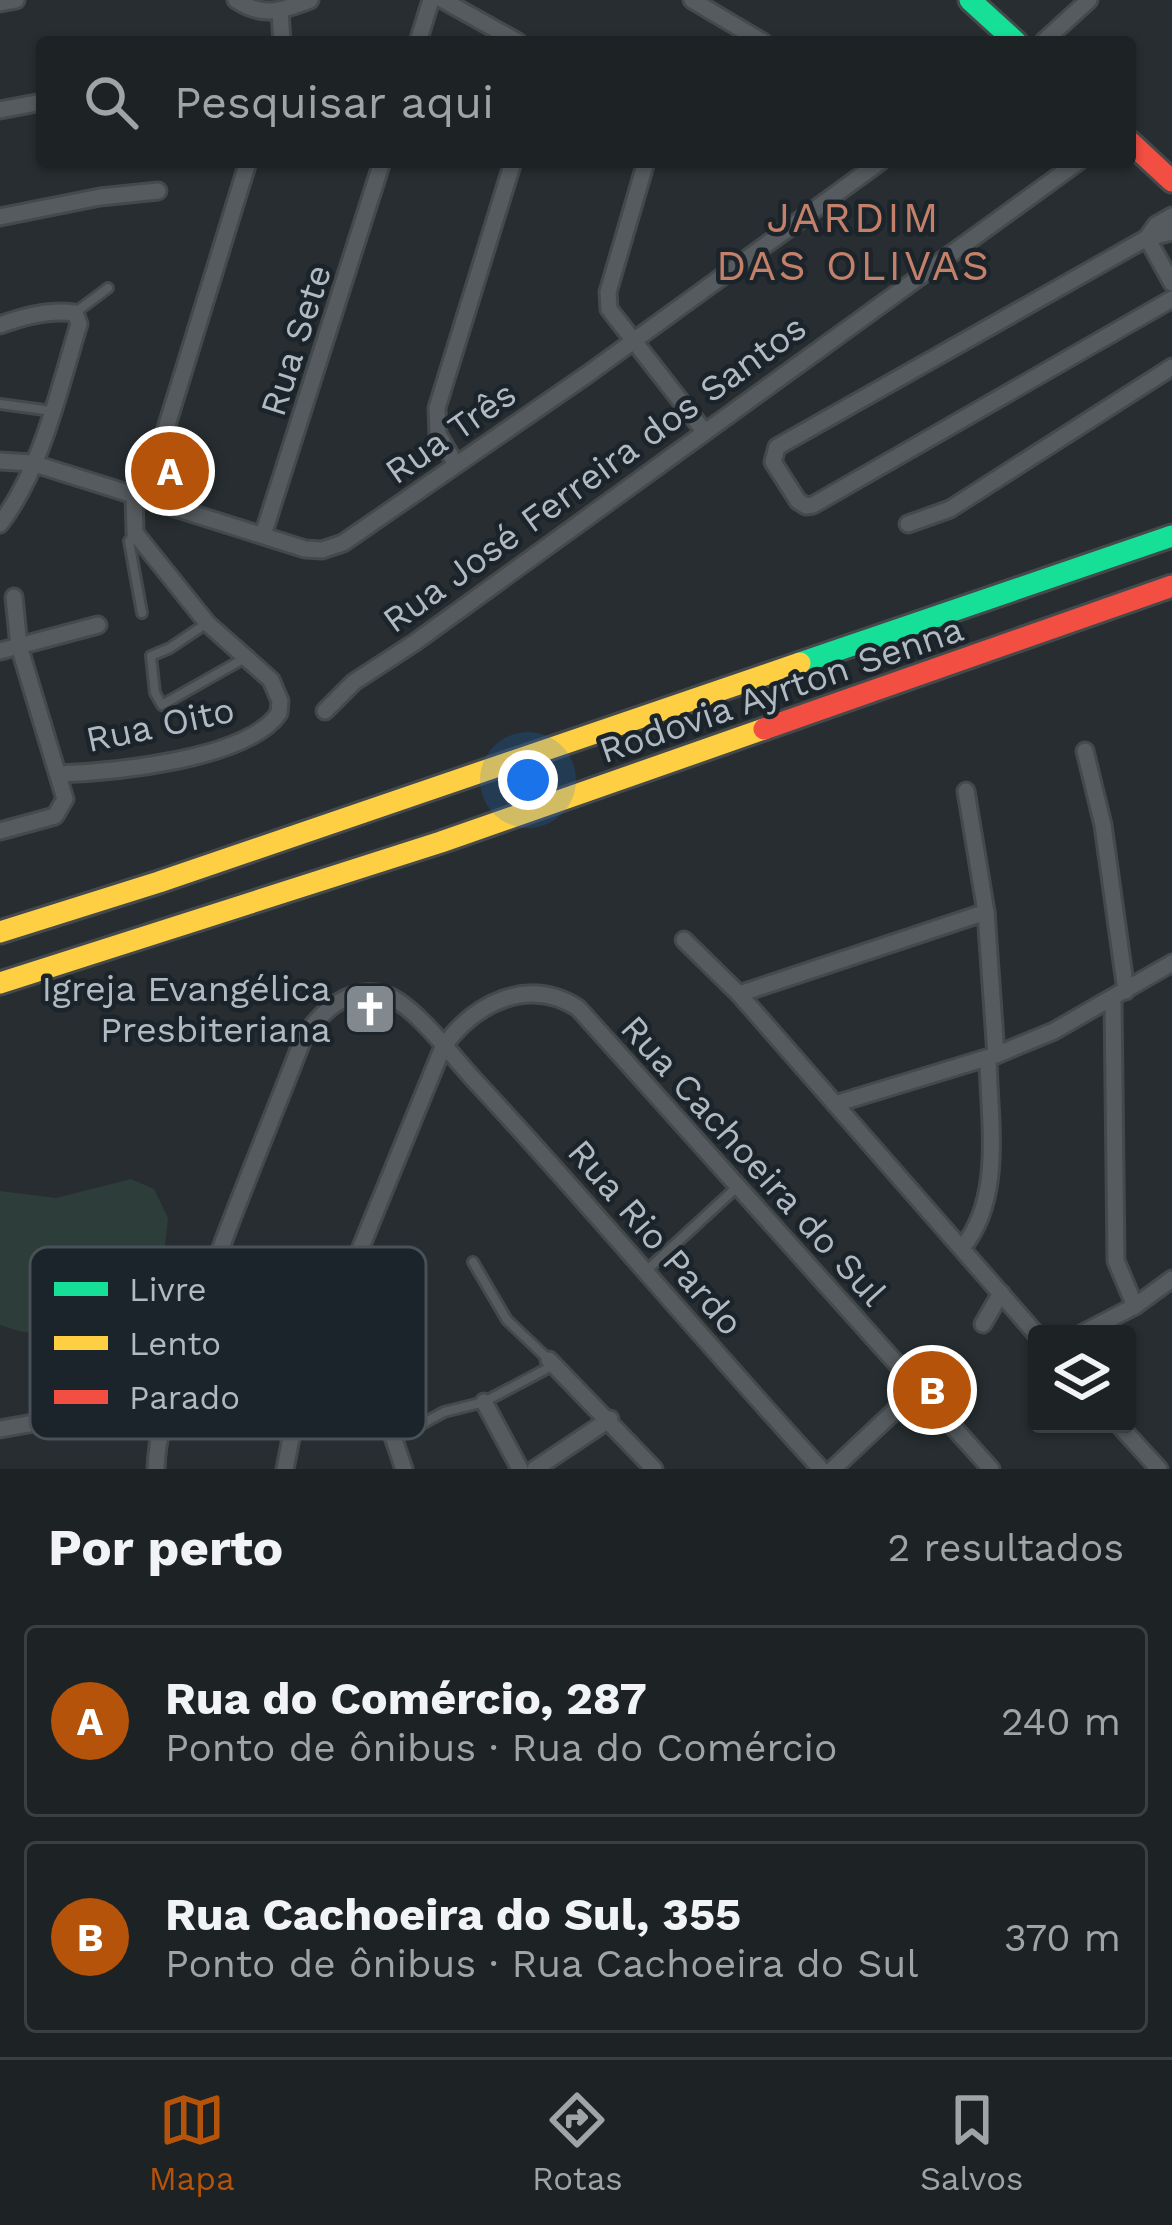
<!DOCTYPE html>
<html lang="pt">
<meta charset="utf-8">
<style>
:root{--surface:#1d2224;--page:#252a2c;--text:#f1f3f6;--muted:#a0a4a6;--line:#3b3f41;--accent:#b45309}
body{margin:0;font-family:"Work Sans",sans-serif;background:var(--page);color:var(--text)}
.controls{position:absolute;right:36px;bottom:36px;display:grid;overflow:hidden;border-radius:12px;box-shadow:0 3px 9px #0004}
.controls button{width:108px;height:108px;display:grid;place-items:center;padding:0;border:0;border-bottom:3px solid var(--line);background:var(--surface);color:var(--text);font:60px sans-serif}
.you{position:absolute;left:528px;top:780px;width:42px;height:42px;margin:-30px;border:9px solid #fff;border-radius:50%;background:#1a73e8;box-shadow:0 0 0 18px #1a73e833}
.badge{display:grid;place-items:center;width:78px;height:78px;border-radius:50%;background:var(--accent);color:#fff;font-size:39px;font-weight:700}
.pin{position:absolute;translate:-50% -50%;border:6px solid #fff;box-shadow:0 3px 12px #0006}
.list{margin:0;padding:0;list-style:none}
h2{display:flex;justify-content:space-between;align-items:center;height:156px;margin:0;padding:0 48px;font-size:51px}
h2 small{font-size:39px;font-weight:400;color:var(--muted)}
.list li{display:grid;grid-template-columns:78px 1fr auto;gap:36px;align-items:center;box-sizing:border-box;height:192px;margin:0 24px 24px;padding:0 24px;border:3px solid var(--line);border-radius:12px}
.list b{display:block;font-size:45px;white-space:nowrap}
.list p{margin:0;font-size:39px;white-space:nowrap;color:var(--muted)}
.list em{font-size:39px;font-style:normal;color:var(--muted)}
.icon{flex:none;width:66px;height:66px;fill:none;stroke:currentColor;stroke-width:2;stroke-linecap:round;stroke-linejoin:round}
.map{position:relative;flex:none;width:1172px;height:1469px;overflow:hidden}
.search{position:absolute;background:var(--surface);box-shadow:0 3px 9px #0004;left:36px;right:36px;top:36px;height:132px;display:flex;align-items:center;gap:30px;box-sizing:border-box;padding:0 42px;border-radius:12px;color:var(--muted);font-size:45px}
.sheet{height:588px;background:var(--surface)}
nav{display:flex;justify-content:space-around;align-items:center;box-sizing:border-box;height:168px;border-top:3px solid var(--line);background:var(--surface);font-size:33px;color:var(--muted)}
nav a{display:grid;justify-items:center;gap:6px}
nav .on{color:var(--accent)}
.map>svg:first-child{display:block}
.green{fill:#2c3d3a}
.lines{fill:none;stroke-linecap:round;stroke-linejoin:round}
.lane-casing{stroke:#44494b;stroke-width:14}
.street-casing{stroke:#44494b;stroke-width:21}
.fast-casing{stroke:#44494b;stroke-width:27}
.slow-casing{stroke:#44494b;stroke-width:27}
.jam-casing{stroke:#44494b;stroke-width:27}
.lane{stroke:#565b5f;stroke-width:8}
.street{stroke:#565b5f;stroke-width:15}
.fast{stroke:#16e098;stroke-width:21}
.slow{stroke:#ffcf43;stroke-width:21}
.jam{stroke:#f24e42;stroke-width:21}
.wall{fill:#494e51}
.building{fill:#545a5e;stroke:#63696d;stroke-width:3}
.labels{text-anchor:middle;stroke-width:9;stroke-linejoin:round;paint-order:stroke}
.street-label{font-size:36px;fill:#b1bac2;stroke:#1b242a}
.poi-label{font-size:36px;fill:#b1bac2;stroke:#1b242a;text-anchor:end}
.quarter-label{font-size:42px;letter-spacing:3px;fill:#c48069;stroke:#1b242a}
.key{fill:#1b242a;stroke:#485158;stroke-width:3}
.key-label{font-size:33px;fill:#b1bac2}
</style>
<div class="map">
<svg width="1172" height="1469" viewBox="0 0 1172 1469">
<rect width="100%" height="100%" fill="#272d30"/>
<!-- green -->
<path class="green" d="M 131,1179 L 154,1189 L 168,1218 L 162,1274 L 146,1279 L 134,1293 L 137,1308 L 160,1339 L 161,1374 L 139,1383 L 124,1331 L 112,1324 C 73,1335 40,1340 0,1325 L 0,1191 L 56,1198 Z"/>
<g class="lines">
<!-- lane casing -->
<g class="lane-casing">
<g id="lane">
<path d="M 76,312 L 108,288"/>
<path d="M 0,404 L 52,411"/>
<path d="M 134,534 L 129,541 L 142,613"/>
<path d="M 207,623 L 170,648 L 151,656 L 155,693 L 162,705 L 245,658"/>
<path d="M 473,1262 L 507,1320 L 548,1359"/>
<path d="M 646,1271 L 736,1188"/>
<path d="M 396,1438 L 444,1412 L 484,1402 L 554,1365"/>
</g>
</g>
<!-- street casing -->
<g class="street-casing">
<g id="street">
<path d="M 236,0 C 263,18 282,11 310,0"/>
<path d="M 443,0 L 518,42"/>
<path d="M 692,0 L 763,42"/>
<path d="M 0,3 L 16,0"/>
<path d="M 280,12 L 282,42"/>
<path d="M 418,42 L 431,0"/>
<path d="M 1043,42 L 1089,0"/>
<path d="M 0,110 L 42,102"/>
<path d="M 646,162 L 608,292 L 609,309 L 704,431"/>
<path d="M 0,217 L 100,197 L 158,191"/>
<path d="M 1172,232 L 1147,238 L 777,447 L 773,462 L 798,501 L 806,506 L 813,505 L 1172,299"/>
<path d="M 1147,238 L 1172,283"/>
<path d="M 1147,238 L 1156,225 L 1172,216"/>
<path d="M 0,325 C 24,316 50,309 75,313 L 79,324 C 59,389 42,469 0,524"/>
<path d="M 0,461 L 32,463 L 305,549 L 322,550 L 343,543 L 588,374 L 880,162"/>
<path d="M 455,463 L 438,434 L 437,408 L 513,162"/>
<path d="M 908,524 L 950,509 L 1172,367"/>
<path d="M 263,535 L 382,162"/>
<path d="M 0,651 L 98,625"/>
<path d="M 325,711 L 354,682 L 414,643 L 1078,162"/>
<path d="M 1085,751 L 1103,825 L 1126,991"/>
<path d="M 58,774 C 112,772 247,760 279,713 L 280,701 L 271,680 L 207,623 L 135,533 L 134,493 L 163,438 L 248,162"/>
<path d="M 966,791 L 986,912 L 996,1055"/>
<path d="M 0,831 L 55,816 L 65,799 L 19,646 L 14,597"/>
<path d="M 684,940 L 739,994 L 1037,1335"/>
<path d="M 739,994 L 986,912"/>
<path d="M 1113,999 L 1116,1261 L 1135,1306"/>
<path d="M 835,1104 L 996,1055 L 1054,1031 L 1172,963"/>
<path d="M 962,1248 C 1004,1198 989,1120 988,1058"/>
<path d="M 343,1291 L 404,1469"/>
<path d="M 983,1324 L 1001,1293"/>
<path d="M 1081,1334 L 1135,1306 L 1172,1279"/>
<path d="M 549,1360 L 654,1469"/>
<path d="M 484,1402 L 520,1469"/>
<path d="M 1118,1424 L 1159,1469"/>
<path d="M 0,1429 L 169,1399"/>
<path d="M 156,1469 C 157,1426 174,1384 187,1343 C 221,1240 264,1140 303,1039 C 320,1012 350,984 386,995 C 415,1005 456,1061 478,1084 C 595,1210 705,1343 821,1469"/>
<path d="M 285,1469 L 292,1433 L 343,1291 L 443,1047 C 475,1003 528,976 578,1008 L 991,1469"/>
<path d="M 535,1469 L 610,1419"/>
<path d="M 833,1469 L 919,1388"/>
</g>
</g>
<!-- fast casing -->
<g class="fast-casing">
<g id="fast">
<path d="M 970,0 L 1016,42"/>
<path d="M 800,663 L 1172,536"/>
</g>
</g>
<!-- slow casing -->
<g class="slow-casing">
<g id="slow">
<path d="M 0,932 L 159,882 L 800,663"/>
<path d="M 0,983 L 441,842 L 764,729"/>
</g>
</g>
<!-- jam casing -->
<g class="jam-casing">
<g id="jam">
<path d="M 1130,142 L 1172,181"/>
<path d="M 764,729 L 1172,586"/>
</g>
</g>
<!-- lane -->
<use href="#lane" class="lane"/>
<!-- street -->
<use href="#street" class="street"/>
<!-- fast -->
<use href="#fast" class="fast"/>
<!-- slow -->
<use href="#slow" class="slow"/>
<!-- jam -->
<use href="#jam" class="jam"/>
</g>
<!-- wall -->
<path class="wall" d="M 378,1002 L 381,1006 L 368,1013 L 359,1003 Z"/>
<!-- building -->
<path class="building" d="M 366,996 L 378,1002 L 365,1009 L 359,1003 Z"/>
<!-- icons -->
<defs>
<g id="church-square" transform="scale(2.7)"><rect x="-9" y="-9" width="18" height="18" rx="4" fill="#81898f" stroke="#1b242a"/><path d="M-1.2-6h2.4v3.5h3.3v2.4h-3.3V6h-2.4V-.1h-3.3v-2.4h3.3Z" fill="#fff"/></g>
</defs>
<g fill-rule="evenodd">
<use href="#church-square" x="370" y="1009"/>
</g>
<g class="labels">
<!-- street labels -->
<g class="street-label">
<text transform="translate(295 340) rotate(-72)" y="13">Rua Sete</text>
<text transform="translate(450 432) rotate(-35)" y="13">Rua Três</text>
<text transform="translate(594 473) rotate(-36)" y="13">Rua José Ferreira dos Santos</text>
<text transform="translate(781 689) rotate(-19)" y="13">Rodovia Ayrton Senna</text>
<text transform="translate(160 724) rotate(-12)" y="13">Rua Oito</text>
<text transform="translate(754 1160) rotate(48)" y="13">Rua Cachoeira do Sul</text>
<text transform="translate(656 1237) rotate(49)" y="13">Rua Rio Pardo</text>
</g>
<!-- poi labels -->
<g class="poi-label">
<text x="331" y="1001">Igreja Evangélica<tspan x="331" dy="41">Presbiteriana</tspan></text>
</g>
<!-- quarter labels -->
<g class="quarter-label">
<text x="854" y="232">JARDIM<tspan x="854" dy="48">DAS OLIVAS</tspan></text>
</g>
</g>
<!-- legend -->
<rect x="30" y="1247" width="396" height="192" rx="18" class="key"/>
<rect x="54" y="1282" width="54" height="14" fill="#16e098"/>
<rect x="54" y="1336" width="54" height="14" fill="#ffcf43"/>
<rect x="54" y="1390" width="54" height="14" fill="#f24e42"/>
<g class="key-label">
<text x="129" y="1301">Livre</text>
<text x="129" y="1355">Lento</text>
<text x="129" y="1409">Parado</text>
</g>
</svg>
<div class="controls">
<button><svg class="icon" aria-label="layers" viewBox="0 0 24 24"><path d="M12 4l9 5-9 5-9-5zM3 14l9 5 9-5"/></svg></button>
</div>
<div class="you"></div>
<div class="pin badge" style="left:170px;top:471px">A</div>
<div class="pin badge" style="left:932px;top:1390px">B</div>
<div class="search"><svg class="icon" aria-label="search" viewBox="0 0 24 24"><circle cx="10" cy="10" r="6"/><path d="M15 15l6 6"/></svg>Pesquisar aqui</div>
</div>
<section class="sheet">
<h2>Por perto<small>2 resultados</small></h2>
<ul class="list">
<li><span class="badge">A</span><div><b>Rua do Comércio, 287</b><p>Ponto de ônibus · Rua do Comércio</p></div><em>240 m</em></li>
<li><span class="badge">B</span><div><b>Rua Cachoeira do Sul, 355</b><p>Ponto de ônibus · Rua Cachoeira do Sul</p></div><em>370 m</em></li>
</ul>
</section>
<nav>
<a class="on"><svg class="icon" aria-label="map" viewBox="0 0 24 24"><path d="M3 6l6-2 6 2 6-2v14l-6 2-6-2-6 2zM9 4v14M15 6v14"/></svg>Mapa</a>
<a><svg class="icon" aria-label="directions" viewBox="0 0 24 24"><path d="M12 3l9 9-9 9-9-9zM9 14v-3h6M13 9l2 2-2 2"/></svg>Rotas</a>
<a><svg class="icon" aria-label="saved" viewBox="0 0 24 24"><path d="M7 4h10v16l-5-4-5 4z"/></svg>Salvos</a>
</nav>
